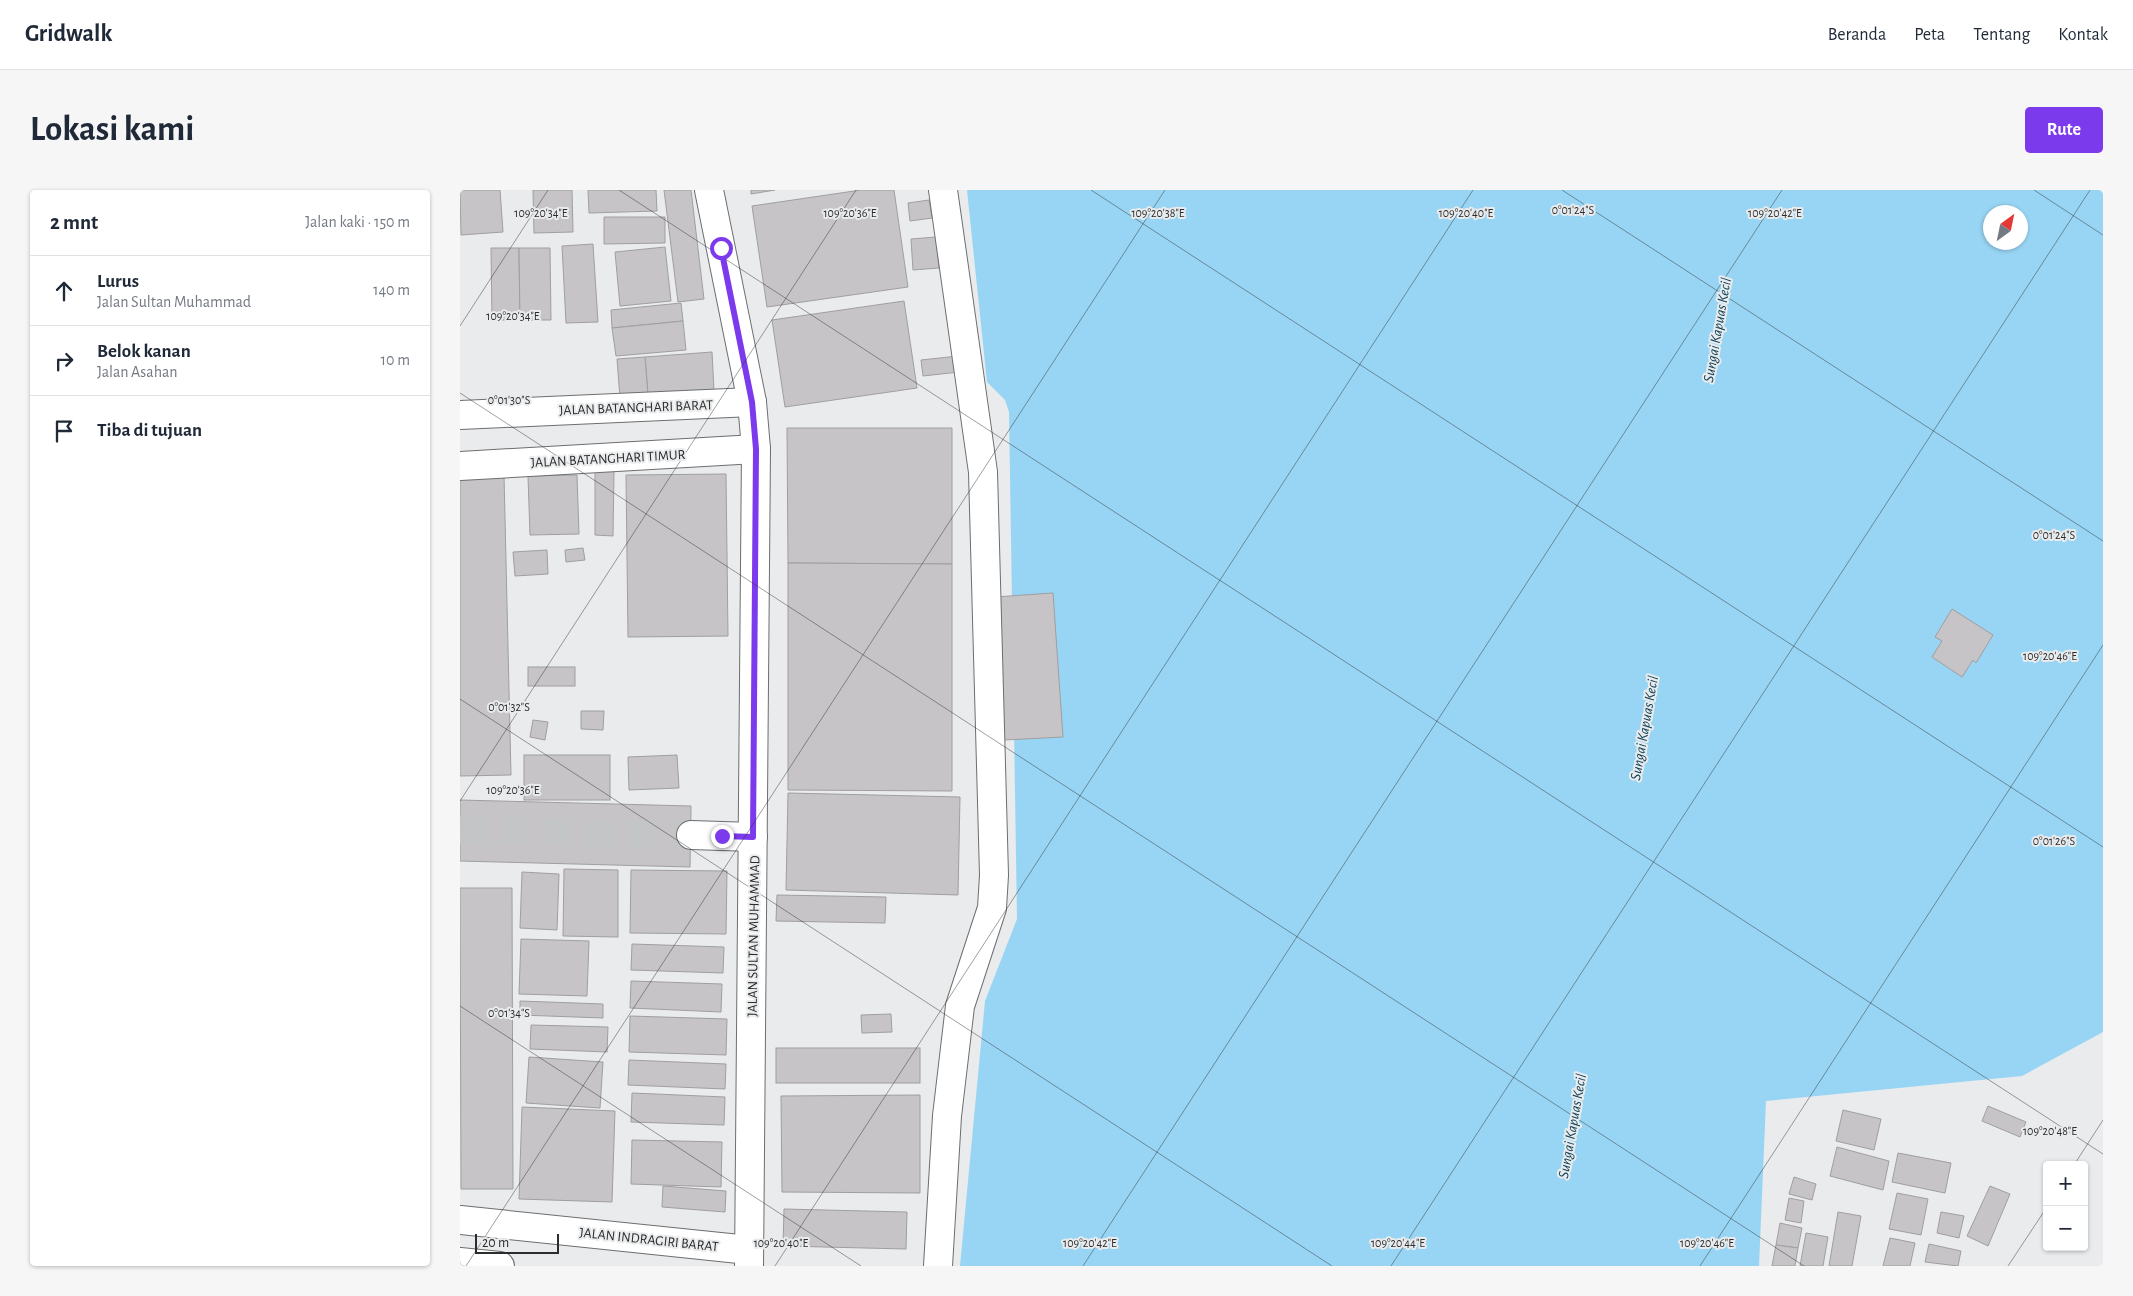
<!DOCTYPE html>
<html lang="id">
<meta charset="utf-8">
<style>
:root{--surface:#fff;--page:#f6f6f7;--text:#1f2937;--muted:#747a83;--line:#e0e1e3;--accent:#7c3aed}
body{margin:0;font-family:"Alegreya Sans",sans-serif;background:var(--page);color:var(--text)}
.controls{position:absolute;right:15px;bottom:15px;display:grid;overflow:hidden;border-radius:5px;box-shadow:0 1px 4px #0004}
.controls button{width:45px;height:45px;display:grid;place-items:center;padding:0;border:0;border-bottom:1px solid var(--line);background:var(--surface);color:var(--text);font:25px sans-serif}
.compass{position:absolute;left:1523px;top:15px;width:45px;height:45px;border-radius:50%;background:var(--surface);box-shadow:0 1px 4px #0004;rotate:33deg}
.scale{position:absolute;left:15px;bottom:12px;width:84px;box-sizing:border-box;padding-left:5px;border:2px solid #2b2c2c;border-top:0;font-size:14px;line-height:18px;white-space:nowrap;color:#2b2c2c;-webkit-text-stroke:4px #e9ebed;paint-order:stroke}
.stop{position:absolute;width:15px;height:15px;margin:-11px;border:4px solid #7c3aed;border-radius:50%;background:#fff}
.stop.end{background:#7c3aed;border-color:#fff;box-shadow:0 1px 5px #0008}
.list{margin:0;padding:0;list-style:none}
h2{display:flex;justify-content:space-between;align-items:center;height:65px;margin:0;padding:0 20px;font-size:21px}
h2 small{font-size:16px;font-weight:400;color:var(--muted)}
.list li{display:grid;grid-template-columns:32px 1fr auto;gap:15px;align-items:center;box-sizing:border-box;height:70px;padding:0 20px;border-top:1px solid var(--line)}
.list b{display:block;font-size:19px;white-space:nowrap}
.list p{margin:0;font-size:16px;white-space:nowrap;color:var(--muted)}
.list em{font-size:16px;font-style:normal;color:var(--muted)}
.icon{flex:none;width:28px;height:28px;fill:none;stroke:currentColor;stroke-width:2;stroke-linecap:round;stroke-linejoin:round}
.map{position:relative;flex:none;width:1643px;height:1076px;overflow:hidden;border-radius:5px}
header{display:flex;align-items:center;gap:30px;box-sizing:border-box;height:70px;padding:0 25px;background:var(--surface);border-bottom:1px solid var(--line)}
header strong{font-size:24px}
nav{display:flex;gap:28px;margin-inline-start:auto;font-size:18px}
.intro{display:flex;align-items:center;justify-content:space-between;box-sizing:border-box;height:120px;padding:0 30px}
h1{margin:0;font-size:35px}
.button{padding:12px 22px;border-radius:5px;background:var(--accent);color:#fff;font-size:18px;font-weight:700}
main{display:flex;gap:30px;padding:0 30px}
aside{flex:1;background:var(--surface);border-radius:5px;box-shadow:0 1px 4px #0004}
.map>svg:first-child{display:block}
.water{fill:#98d5f4;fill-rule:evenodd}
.building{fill:#c6c4c6;stroke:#a09ea0}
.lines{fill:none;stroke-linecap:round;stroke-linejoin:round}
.minor-tunnel{stroke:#c3c5c6;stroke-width:28;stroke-dasharray:28 14;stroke-linecap:butt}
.minor-casing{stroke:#6c6e70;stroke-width:30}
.minor{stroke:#fff;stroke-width:28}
.route{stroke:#7c3aed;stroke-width:6}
.ticks{fill:none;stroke:#2b2c2c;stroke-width:1;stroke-opacity:0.45}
.labels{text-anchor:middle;stroke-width:4;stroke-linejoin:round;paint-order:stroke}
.street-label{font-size:14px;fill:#2b2c2c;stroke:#e9ebed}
.water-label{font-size:15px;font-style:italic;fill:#0e4156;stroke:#e9ebed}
.ticks-label{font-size:12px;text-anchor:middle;fill:#2b2c2c;stroke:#e9ebed;stroke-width:4;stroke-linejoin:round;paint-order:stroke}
</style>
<header>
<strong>Gridwalk</strong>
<nav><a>Beranda</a><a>Peta</a><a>Tentang</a><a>Kontak</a></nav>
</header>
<div class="intro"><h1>Lokasi kami</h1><a class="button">Rute</a></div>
<main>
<aside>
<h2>2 mnt<small>Jalan kaki · 150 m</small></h2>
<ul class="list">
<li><svg class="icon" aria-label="ahead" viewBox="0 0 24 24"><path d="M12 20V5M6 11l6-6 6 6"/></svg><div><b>Lurus</b><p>Jalan Sultan Muhammad</p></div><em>140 m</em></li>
<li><svg class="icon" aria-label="right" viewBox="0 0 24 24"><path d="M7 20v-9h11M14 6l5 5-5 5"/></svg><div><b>Belok kanan</b><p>Jalan Asahan</p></div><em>10 m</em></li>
<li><svg class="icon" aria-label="arrive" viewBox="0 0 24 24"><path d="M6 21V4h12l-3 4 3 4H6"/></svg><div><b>Tiba di tujuan</b></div></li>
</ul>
</aside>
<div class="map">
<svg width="1643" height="1076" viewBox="0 0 1643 1076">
<rect width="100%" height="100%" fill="#e9ebed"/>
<!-- water -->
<path class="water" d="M 507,0 L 1643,0 L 1643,842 L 1562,886 L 1306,911 L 1299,1076 L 500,1076 L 525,811 L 557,729 L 549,222 L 545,210 L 527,192 ZM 1530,22 L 1560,22 L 1560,52 L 1530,52 Z"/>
<!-- building -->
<g class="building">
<path d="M 0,0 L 40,0 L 43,42 L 1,45 Z"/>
<path d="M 73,0 L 112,0 L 113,42 L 74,43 Z"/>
<path d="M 128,0 L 196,0 L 197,21 L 129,23 Z"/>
<path d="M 204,0 L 231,0 L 244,109 L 218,112 Z"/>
<path d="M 291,0 L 315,0 L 291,4 Z"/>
<path d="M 401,0 L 434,0 L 448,97 L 307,117 L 292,16 Z"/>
<path d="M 469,10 L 472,28 L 450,31 L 448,13 Z"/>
<path d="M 144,27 L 205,27 L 205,53 L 144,54 Z"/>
<path d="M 476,47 L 479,78 L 453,80 L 451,49 Z"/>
<path d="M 133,54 L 138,132 L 106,133 L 102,56 Z"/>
<path d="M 205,57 L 211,111 L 160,116 L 155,62 Z"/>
<path d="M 31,58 L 59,58 L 60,130 L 32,130 Z"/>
<path d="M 59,58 L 90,58 L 91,130 L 60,130 Z"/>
<path d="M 444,111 L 457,198 L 325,217 L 312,130 Z"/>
<path d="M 221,113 L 223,131 L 152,138 L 151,120 Z"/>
<path d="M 223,131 L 226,160 L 156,166 L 152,138 Z"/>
<path d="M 252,162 L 254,201 L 188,205 L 185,167 Z"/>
<path d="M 498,166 L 499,182 L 463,186 L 461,170 Z"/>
<path d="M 185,167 L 188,205 L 160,208 L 157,169 Z"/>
<path d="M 327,238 L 492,238 L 492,374 L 328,373 Z"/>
<path d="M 135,281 L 154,281 L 153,346 L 135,345 Z"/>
<path d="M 266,284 L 268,446 L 168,447 L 166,285 Z"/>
<path d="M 44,285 L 51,585 L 0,586 L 0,286 Z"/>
<path d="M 117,285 L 119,344 L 70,345 L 68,286 Z"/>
<path d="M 123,358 L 125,370 L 106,372 L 105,360 Z"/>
<path d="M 87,360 L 88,384 L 55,386 L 53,362 Z"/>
<path d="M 328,373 L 492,374 L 492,601 L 328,600 Z"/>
<path d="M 593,403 L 603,547 L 544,550 L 535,407 Z"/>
<path d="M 1492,419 L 1533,445 L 1516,473 L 1513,470 L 1502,487 L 1472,467 L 1482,451 L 1475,447 Z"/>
<rect x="68" y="477" width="47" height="19"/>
<path d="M 121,521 L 144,521 L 143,540 L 121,539 Z"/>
<path d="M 73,530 L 88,532 L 85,550 L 70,547 Z"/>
<rect x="64" y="565" width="86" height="45"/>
<path d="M 217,565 L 219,598 L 169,600 L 168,567 Z"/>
<path d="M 328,603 L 500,607 L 498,705 L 326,700 Z"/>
<path d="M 0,610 L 231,616 L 230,677 L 0,671 Z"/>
<path d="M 104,679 L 158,680 L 158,747 L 103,746 Z"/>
<path d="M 171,680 L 267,681 L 266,744 L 170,743 Z"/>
<path d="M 62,682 L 99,684 L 97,740 L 60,738 Z"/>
<path d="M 0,698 L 52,698 L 53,999 L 1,999 Z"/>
<path d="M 317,705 L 426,707 L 425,733 L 316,731 Z"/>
<path d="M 61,749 L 129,751 L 127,806 L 59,804 Z"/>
<path d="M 172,754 L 264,757 L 263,783 L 171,780 Z"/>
<path d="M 171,791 L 262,794 L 261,822 L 170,818 Z"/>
<path d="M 60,811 L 143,814 L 143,828 L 60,825 Z"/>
<path d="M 431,824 L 432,842 L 402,843 L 401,825 Z"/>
<path d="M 170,826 L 267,829 L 266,865 L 169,862 Z"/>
<path d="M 71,835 L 148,837 L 147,862 L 70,859 Z"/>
<rect x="316" y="858" width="144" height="35"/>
<path d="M 69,867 L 143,872 L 140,918 L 66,913 Z"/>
<path d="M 169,870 L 266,874 L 265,899 L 168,895 Z"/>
<path d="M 172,903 L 265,907 L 264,935 L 171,932 Z"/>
<path d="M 460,905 L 460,1003 L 322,1002 L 321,906 Z"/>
<path d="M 1528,916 L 1566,932 L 1560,947 L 1522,931 Z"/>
<path d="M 62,917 L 155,921 L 152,1012 L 59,1009 Z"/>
<path d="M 1383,920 L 1421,929 L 1414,960 L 1376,951 Z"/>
<path d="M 172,950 L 262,952 L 261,997 L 171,994 Z"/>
<path d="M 1377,957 L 1429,971 L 1423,1000 L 1370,986 Z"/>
<path d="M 1438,963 L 1491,973 L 1485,1003 L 1432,992 Z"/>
<path d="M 1334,987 L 1356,994 L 1352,1010 L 1329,1004 Z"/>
<path d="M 203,996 L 266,1001 L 265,1022 L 202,1017 Z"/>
<path d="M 1530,996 L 1550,1004 L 1528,1056 L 1507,1046 Z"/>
<path d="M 1437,1003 L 1468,1009 L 1461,1045 L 1429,1039 Z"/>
<path d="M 1329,1008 L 1344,1011 L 1341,1033 L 1325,1030 Z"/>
<path d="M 324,1019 L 447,1022 L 446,1059 L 323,1056 Z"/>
<path d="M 1378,1022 L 1401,1026 L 1392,1076 L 1369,1076 Z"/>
<path d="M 1481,1022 L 1504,1026 L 1499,1048 L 1477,1043 Z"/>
<path d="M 1320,1033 L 1342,1038 L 1338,1058 L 1316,1055 Z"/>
<path d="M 1346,1043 L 1368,1047 L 1363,1076 L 1340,1076 Z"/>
<path d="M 1430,1048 L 1455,1053 L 1450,1076 L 1423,1076 Z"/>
<path d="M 1469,1054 L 1501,1061 L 1498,1076 L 1465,1072 Z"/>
<path d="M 1316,1055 L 1338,1058 L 1335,1076 L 1312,1076 Z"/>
</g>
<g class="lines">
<!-- minor-tunnel -->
<path class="minor-tunnel" d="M 0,640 L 231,645"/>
<!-- minor casing -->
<g class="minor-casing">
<g id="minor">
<path d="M 249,0 L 292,212 L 296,259 L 289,1076"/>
<path d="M 0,225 L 292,212"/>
<path d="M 0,276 L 296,259"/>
<path d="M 231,645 L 293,647"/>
<path d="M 0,1030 L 289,1060"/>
<path d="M 0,1072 L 40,1076"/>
<path d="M 478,1076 L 487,926 L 500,816 L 532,718 L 534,685 L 523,282 L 483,0"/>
</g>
</g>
<!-- minor -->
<use href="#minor" class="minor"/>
</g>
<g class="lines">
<!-- route -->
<path class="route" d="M 261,58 L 292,212 L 296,259 L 293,647 L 262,646"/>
</g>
<!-- ticks -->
<path class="ticks" d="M 159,0 L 1643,964M 631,0 L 1643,657M 1102,0 L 1643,351M 1574,0 L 1643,45M 0,136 L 88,0M 0,203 L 1344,1076M 0,509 L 872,1076M 0,611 L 396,0M 0,816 L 401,1076M 1614,975 L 1643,930M 6,1076 L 705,0M 315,1076 L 1013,0M 623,1076 L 1322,0M 931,1076 L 1630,0M 1240,1076 L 1643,455M 1548,1076 L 1587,1017"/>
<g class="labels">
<!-- street labels -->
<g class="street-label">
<text transform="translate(176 217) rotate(-2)" y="5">JALAN BATANGHARI BARAT</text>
<text transform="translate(148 268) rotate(-3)" y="5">JALAN BATANGHARI TIMUR</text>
<text transform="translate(293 746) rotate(-89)" y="5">JALAN SULTAN MUHAMMAD</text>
<text transform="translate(189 1049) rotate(6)" y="5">JALAN INDRAGIRI BARAT</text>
</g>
<!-- water labels -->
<g class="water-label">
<text transform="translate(1257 140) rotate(-80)" y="5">Sungai Kapuas Kecil</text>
<text transform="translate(1184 538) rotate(-80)" y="5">Sungai Kapuas Kecil</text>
<text transform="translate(1112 936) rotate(-80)" y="5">Sungai Kapuas Kecil</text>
</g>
</g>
<g class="ticks-label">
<text x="1113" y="24">0°01'24"S</text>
<text x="81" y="27">109°20'34"E</text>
<text x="390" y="27">109°20'36"E</text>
<text x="698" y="27">109°20'38"E</text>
<text x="1006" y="27">109°20'40"E</text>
<text x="1315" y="27">109°20'42"E</text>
<text x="53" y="130">109°20'34"E</text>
<text x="49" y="214">0°01'30"S</text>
<text x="1594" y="349">0°01'24"S</text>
<text x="1590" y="470">109°20'46"E</text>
<text x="49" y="521">0°01'32"S</text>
<text x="53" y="604">109°20'36"E</text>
<text x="1594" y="655">0°01'26"S</text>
<text x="49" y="827">0°01'34"S</text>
<text x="1590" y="945">109°20'48"E</text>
<text x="321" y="1057">109°20'40"E</text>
<text x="630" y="1057">109°20'42"E</text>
<text x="938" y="1057">109°20'44"E</text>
<text x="1247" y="1057">109°20'46"E</text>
</g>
</svg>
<div class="controls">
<button>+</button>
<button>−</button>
</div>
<svg class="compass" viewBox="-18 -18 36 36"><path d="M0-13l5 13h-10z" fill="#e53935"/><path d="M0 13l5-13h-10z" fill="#747a83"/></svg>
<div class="scale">20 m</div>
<div class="stop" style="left:261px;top:58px"></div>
<div class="stop end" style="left:262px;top:646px"></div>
</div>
</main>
